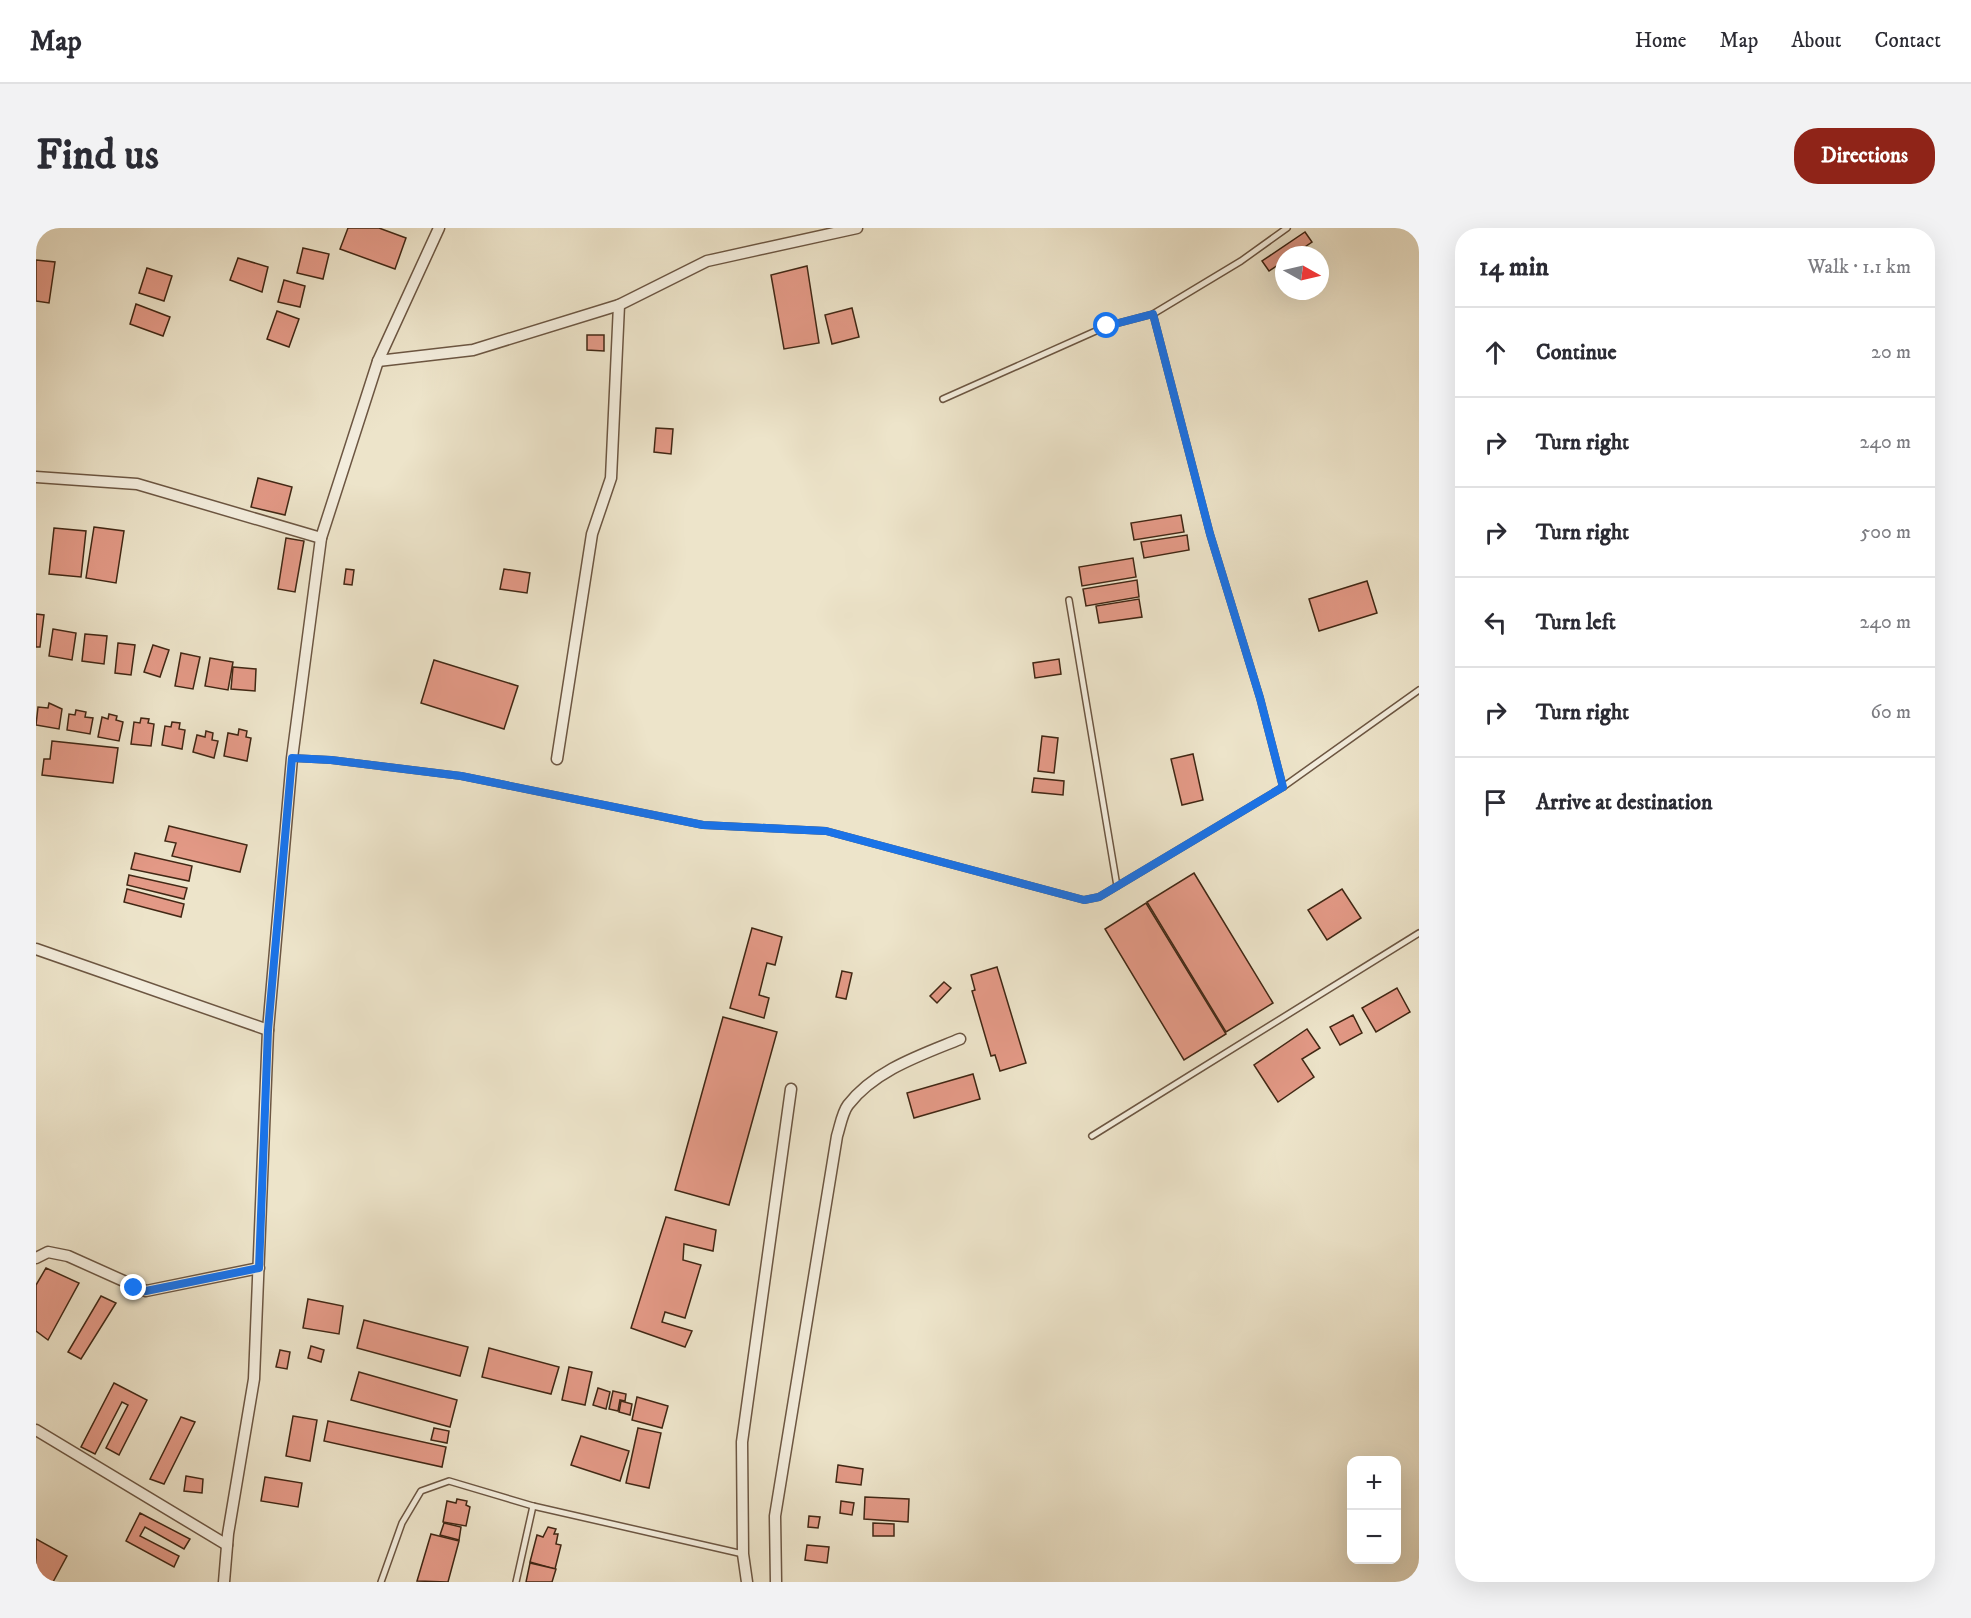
<!DOCTYPE html>
<meta charset="utf-8">
<style>
:root{--surface:#fff;--page:#f2f2f3;--text:#2b2b33;--muted:#7c7c81;--line:#e1e1e2;--accent:#8f2418}
body{margin:0;font-family:"IM FELL DW Pica",serif;background:var(--page);color:var(--text)}
.controls{position:absolute;right:18px;bottom:18px;display:grid;overflow:hidden;border-radius:12px;box-shadow:0 6px 24px #0002}
.controls button{width:54px;height:54px;display:grid;place-items:center;padding:0;border:0;border-bottom:2px solid var(--line);background:var(--surface);color:var(--text);font:30px sans-serif}
.compass{position:absolute;left:1239px;top:18px;width:54px;height:54px;border-radius:50%;background:var(--surface);box-shadow:0 6px 24px #0002;rotate:98deg}
.stop{position:absolute;width:18px;height:18px;margin:-14px;border:4px solid #1a73e8;border-radius:50%;background:#fff}
.stop.end{background:#1a73e8;border-color:#fff;box-shadow:0 2px 6px #0008}
.list{margin:0;padding:0;list-style:none}
h2{display:flex;justify-content:space-between;align-items:center;height:78px;margin:0;padding:0 24px;font-size:26px}
h2 small{font-size:20px;font-weight:400;color:var(--muted)}
.list li{display:grid;grid-template-columns:39px 1fr auto;gap:18px;align-items:center;box-sizing:border-box;height:90px;padding:0 24px;border-top:2px solid var(--line)}
.list b{display:block;font-size:22px;white-space:nowrap}
.list em{font-size:20px;font-style:normal;color:var(--muted)}
.icon{flex:none;width:33px;height:33px;fill:none;stroke:currentColor;stroke-width:2;stroke-linecap:round;stroke-linejoin:round}
.map{position:relative;flex:none;width:1383px;height:1354px;overflow:hidden;border-radius:24px}
header{display:flex;align-items:center;gap:36px;box-sizing:border-box;height:84px;padding:0 30px;background:var(--surface);border-bottom:2px solid var(--line)}
header strong{font-size:28px}
nav{display:flex;gap:33px;margin-inline-start:auto;font-size:21px}
.intro{display:flex;align-items:center;justify-content:space-between;box-sizing:border-box;height:144px;padding:0 36px}
h1{margin:0;font-size:42px}
.button{padding:15px 27px;border-radius:24px;background:var(--accent);color:#fff;font-size:21px;font-weight:700}
main{display:flex;gap:36px;padding:0 36px}
aside{flex:1;background:var(--surface);border-radius:24px;box-shadow:0 6px 24px #0002}
.map>svg:first-child{display:block}
.building{fill:#e39986;stroke:#412714;stroke-width:1.5}
.lines{fill:none;stroke-linecap:round;stroke-linejoin:round}
.lane-casing{stroke:#6c5642;stroke-width:8}
.street-casing{stroke:#6c5642;stroke-width:13}
.lane{stroke:#f3eddd;stroke-width:5}
.street{stroke:#f3eddd;stroke-width:10}
.route{stroke:#1a73e8;stroke-width:8}
</style>
<header>
<strong>Map</strong>
<nav><a>Home</a><a>Map</a><a>About</a><a>Contact</a></nav>
</header>
<div class="intro"><h1>Find us</h1><a class="button">Directions</a></div>
<main>
<div class="map">
<svg width="1383" height="1354" viewBox="0 0 1383 1354">
<rect width="100%" height="100%" fill="#ede4ca"/>
<filter id="stains"><feTurbulence type="fractalNoise" baseFrequency=".00333" numOctaves="4"/><feColorMatrix values="0 0 0 0 .2 0 0 0 0 .09 0 0 0 0 .02 0 0 0 .5 -.17"/></filter>
<radialGradient id="worn" r=".72"><stop offset=".6" stop-color="#630" stop-opacity="0"/><stop offset="1" stop-color="#630" stop-opacity=".3"/></radialGradient>
<!-- building -->
<g class="building">
<path d="M 312,0 L 343,0 L 370,10 L 359,41 L 304,21 Z"/>
<path d="M 1269,4 L 1276,14 L 1257,27 L 1248,27 L 1248,33 L 1233,43 L 1226,33 Z"/>
<path d="M 267,20 L 293,26 L 287,51 L 261,45 Z"/>
<path d="M 202,30 L 232,39 L 226,64 L 194,52 Z"/>
<path d="M 0,32 L 19,34 L 13,75 L 0,73 Z"/>
<path d="M 771,38 L 783,115 L 748,121 L 735,47 Z"/>
<path d="M 111,40 L 136,48 L 128,73 L 103,65 Z"/>
<path d="M 248,52 L 269,58 L 264,79 L 242,74 Z"/>
<path d="M 100,76 L 134,89 L 127,108 L 94,96 Z"/>
<path d="M 816,80 L 823,109 L 796,116 L 789,87 Z"/>
<path d="M 241,83 L 263,91 L 253,119 L 231,111 Z"/>
<path d="M 551,107 L 568,107 L 568,123 L 551,122 Z"/>
<path d="M 620,200 L 637,201 L 635,226 L 618,224 Z"/>
<path d="M 222,250 L 256,259 L 249,287 L 215,279 Z"/>
<path d="M 1145,287 L 1148,304 L 1098,312 L 1095,295 Z"/>
<path d="M 58,299 L 88,303 L 80,355 L 50,350 Z"/>
<path d="M 18,300 L 50,303 L 45,349 L 13,346 Z"/>
<path d="M 1151,307 L 1153,322 L 1108,330 L 1105,314 Z"/>
<path d="M 250,310 L 268,313 L 259,364 L 242,361 Z"/>
<path d="M 1097,330 L 1100,349 L 1046,358 L 1043,339 Z"/>
<path d="M 310,341 L 318,342 L 316,357 L 308,356 Z"/>
<path d="M 468,341 L 494,345 L 491,365 L 464,361 Z"/>
<path d="M 1101,352 L 1103,369 L 1050,378 L 1047,361 Z"/>
<path d="M 1331,353 L 1341,385 L 1283,403 L 1273,371 Z"/>
<path d="M 1103,371 L 1106,389 L 1063,395 L 1060,378 Z"/>
<path d="M 0,386 L 8,387 L 4,419 L 0,419 Z"/>
<path d="M 17,401 L 40,405 L 36,432 L 13,428 Z"/>
<path d="M 49,406 L 71,408 L 68,436 L 46,433 Z"/>
<path d="M 82,415 L 99,417 L 95,447 L 79,445 Z"/>
<path d="M 117,417 L 133,422 L 124,449 L 108,444 Z"/>
<path d="M 145,425 L 164,429 L 157,461 L 139,458 Z"/>
<path d="M 174,430 L 197,434 L 192,462 L 169,458 Z"/>
<path d="M 1023,431 L 1025,446 L 999,450 L 997,435 Z"/>
<path d="M 398,432 L 482,458 L 468,501 L 385,475 Z"/>
<path d="M 197,439 L 220,441 L 219,463 L 195,461 Z"/>
<path d="M 13,475 L 26,481 L 23,501 L 0,497 L 2,479 L 12,480 Z"/>
<path d="M 40,482 L 50,484 L 49,489 L 57,490 L 54,506 L 31,502 L 33,486 L 39,487 Z"/>
<path d="M 73,486 L 81,488 L 80,492 L 87,494 L 83,513 L 62,509 L 66,489 L 72,491 Z"/>
<path d="M 105,490 L 113,491 L 112,495 L 118,496 L 115,518 L 95,516 L 98,494 L 104,495 Z"/>
<path d="M 136,494 L 144,495 L 143,501 L 149,502 L 146,521 L 126,517 L 129,498 L 135,499 Z"/>
<path d="M 203,501 L 211,503 L 210,509 L 215,510 L 211,533 L 188,528 L 192,505 L 202,507 Z"/>
<path d="M 170,503 L 177,505 L 176,512 L 182,513 L 178,530 L 157,524 L 161,507 L 169,509 Z"/>
<path d="M 1006,508 L 1022,510 L 1018,545 L 1002,543 Z"/>
<path d="M 16,513 L 82,520 L 77,555 L 6,547 L 8,531 L 14,531 Z"/>
<path d="M 1157,526 L 1167,572 L 1146,577 L 1135,531 Z"/>
<path d="M 998,550 L 1028,553 L 1027,567 L 996,564 Z"/>
<path d="M 133,598 L 211,617 L 204,644 L 136,628 L 140,615 L 129,613 Z"/>
<path d="M 99,625 L 156,638 L 153,653 L 95,641 Z"/>
<path d="M 1158,645 L 1237,775 L 1190,804 L 1111,674 Z"/>
<path d="M 93,647 L 151,660 L 148,671 L 91,657 Z"/>
<path d="M 91,661 L 148,676 L 145,689 L 88,674 Z"/>
<path d="M 1306,661 L 1325,690 L 1291,712 L 1272,682 Z"/>
<path d="M 1110,675 L 1190,806 L 1148,832 L 1069,701 Z"/>
<path d="M 716,700 L 746,709 L 739,737 L 731,735 L 723,767 L 733,770 L 728,790 L 694,780 Z"/>
<path d="M 961,739 L 990,835 L 964,843 L 959,827 L 955,828 L 936,763 L 939,762 L 935,747 Z"/>
<path d="M 806,743 L 816,745 L 810,771 L 800,769 Z"/>
<path d="M 908,754 L 915,760 L 901,775 L 894,768 Z"/>
<path d="M 1361,760 L 1374,784 L 1340,804 L 1326,780 Z"/>
<path d="M 1317,787 L 1326,805 L 1304,817 L 1294,799 Z"/>
<path d="M 687,789 L 741,804 L 693,977 L 639,962 Z"/>
<path d="M 1271,801 L 1284,820 L 1266,831 L 1278,849 L 1242,874 L 1218,837 Z"/>
<path d="M 937,846 L 944,871 L 878,890 L 871,865 Z"/>
<path d="M 630,989 L 680,1002 L 677,1023 L 648,1016 L 647,1032 L 665,1037 L 649,1090 L 629,1084 L 626,1094 L 656,1103 L 649,1119 L 595,1100 Z"/>
<path d="M 10,1040 L 43,1055 L 12,1112 L 0,1103 L 0,1057 Z"/>
<path d="M 65,1068 L 80,1075 L 45,1131 L 32,1124 Z"/>
<path d="M 272,1071 L 307,1078 L 303,1106 L 267,1100 Z"/>
<path d="M 328,1092 L 432,1119 L 424,1148 L 321,1120 Z"/>
<path d="M 275,1118 L 288,1122 L 285,1134 L 272,1130 Z"/>
<path d="M 453,1120 L 523,1139 L 515,1166 L 446,1149 Z"/>
<path d="M 244,1122 L 254,1124 L 251,1141 L 240,1139 Z"/>
<path d="M 533,1139 L 556,1144 L 549,1177 L 526,1172 Z"/>
<path d="M 323,1144 L 421,1172 L 414,1199 L 315,1172 Z"/>
<path d="M 78,1155 L 111,1172 L 83,1227 L 70,1220 L 92,1177 L 86,1174 L 59,1226 L 45,1219 Z"/>
<path d="M 562,1160 L 574,1164 L 570,1181 L 557,1177 Z"/>
<path d="M 577,1163 L 590,1166 L 589,1173 L 584,1172 L 582,1183 L 573,1181 Z"/>
<path d="M 601,1169 L 632,1178 L 626,1200 L 596,1192 Z"/>
<path d="M 585,1173 L 596,1176 L 594,1187 L 583,1184 Z"/>
<path d="M 257,1188 L 281,1192 L 274,1233 L 250,1228 Z"/>
<path d="M 145,1189 L 159,1194 L 128,1256 L 114,1251 Z"/>
<path d="M 292,1193 L 410,1219 L 406,1239 L 288,1213 Z"/>
<path d="M 398,1200 L 413,1203 L 411,1215 L 395,1212 Z"/>
<path d="M 602,1200 L 625,1205 L 613,1260 L 590,1255 Z"/>
<path d="M 545,1208 L 593,1223 L 584,1253 L 535,1237 Z"/>
<path d="M 802,1237 L 827,1241 L 825,1257 L 800,1254 Z"/>
<path d="M 150,1248 L 167,1251 L 166,1265 L 148,1263 Z"/>
<path d="M 229,1249 L 266,1255 L 262,1279 L 225,1273 Z"/>
<path d="M 829,1269 L 873,1271 L 872,1294 L 828,1291 Z"/>
<path d="M 421,1271 L 431,1273 L 430,1277 L 434,1279 L 430,1298 L 407,1294 L 411,1273 L 420,1275 Z"/>
<path d="M 805,1273 L 818,1275 L 816,1287 L 804,1285 Z"/>
<path d="M 104,1285 L 154,1311 L 148,1321 L 109,1299 L 104,1308 L 143,1328 L 138,1339 L 90,1313 Z"/>
<path d="M 773,1288 L 784,1289 L 782,1300 L 772,1299 Z"/>
<path d="M 408,1295 L 425,1299 L 423,1312 L 404,1307 Z"/>
<path d="M 837,1295 L 858,1296 L 858,1308 L 837,1308 Z"/>
<path d="M 512,1299 L 520,1301 L 518,1306 L 522,1306 L 520,1316 L 525,1317 L 519,1341 L 494,1334 L 501,1307 L 507,1309 Z"/>
<path d="M 395,1306 L 423,1313 L 412,1354 L 381,1353 Z"/>
<path d="M 0,1311 L 31,1328 L 17,1354 L 0,1354 Z"/>
<path d="M 771,1317 L 793,1319 L 791,1335 L 769,1332 Z"/>
<path d="M 494,1335 L 520,1341 L 516,1354 L 490,1354 Z"/>
</g>
<g class="lines">
<!-- lane casing -->
<g class="lane-casing">
<g id="lane">
<path d="M 1117,86 L 1174,306 L 1224,470 L 1247,559"/>
<path d="M 907,171 L 1071,98 L 1117,86 L 1205,33 L 1251,0"/>
<path d="M 1033,372 L 1081,658"/>
<path d="M 256,530 L 295,532 L 425,548 L 667,597 L 790,603 L 1048,672 L 1063,669 L 1247,559 L 1383,462"/>
<path d="M 1056,908 L 1383,705"/>
<path d="M 345,1354 L 366,1295 L 385,1263 L 413,1253 L 497,1278 L 707,1326"/>
<path d="M 480,1354 L 497,1278"/>
</g>
</g>
<!-- street casing -->
<g class="street-casing">
<g id="street">
<path d="M 342,133 L 437,122 L 583,77 L 671,33 L 821,0"/>
<path d="M 0,249 L 101,256 L 285,310"/>
<path d="M 521,531 L 556,306 L 575,250 L 583,77"/>
<path d="M 0,721 L 232,802"/>
<path d="M 0,1030 L 12,1024 L 32,1028 L 110,1063 L 223,1040"/>
<path d="M 0,1202 L 191,1317"/>
<path d="M 188,1354 L 192,1306 L 218,1151 L 232,802 L 256,530 L 285,310 L 342,133 L 403,0"/>
<path d="M 711,1354 L 707,1326 L 706,1214 L 755,861"/>
<path d="M 740,1354 L 739,1288 L 801,908 C 804,899 806,885 812,877 C 839,842 885,827 924,811"/>
</g>
</g>
<!-- lane -->
<use href="#lane" class="lane"/>
<!-- street -->
<use href="#street" class="street"/>
</g>
<g class="lines">
<!-- route -->
<path class="route" d="M 98,1060 L 110,1063 L 223,1040 L 232,802 L 256,530 L 295,532 L 425,548 L 667,597 L 790,603 L 1048,672 L 1063,669 L 1247,559 L 1224,470 L 1174,306 L 1117,86 L 1071,98"/>
</g>
<rect width="100%" height="100%" filter="url(#stains)"/>
<rect width="100%" height="100%" fill="url(#worn)"/>
</svg>
<div class="controls">
<button>+</button>
<button>−</button>
</div>
<svg class="compass" viewBox="-18 -18 36 36"><path d="M0-13l5 13h-10z" fill="#e53935"/><path d="M0 13l5-13h-10z" fill="#7c7c81"/></svg>
<div class="stop" style="left:1071px;top:98px"></div>
<div class="stop end" style="left:98px;top:1060px"></div>
</div>
<aside>
<h2>14 min<small>Walk · 1.1 km</small></h2>
<ul class="list">
<li><svg class="icon" aria-label="ahead" viewBox="0 0 24 24"><path d="M12 20V5M6 11l6-6 6 6"/></svg><div><b>Continue</b></div><em>20 m</em></li>
<li><svg class="icon" aria-label="right" viewBox="0 0 24 24"><path d="M7 20v-9h11M14 6l5 5-5 5"/></svg><div><b>Turn right</b></div><em>240 m</em></li>
<li><svg class="icon" aria-label="right" viewBox="0 0 24 24"><path d="M7 20v-9h11M14 6l5 5-5 5"/></svg><div><b>Turn right</b></div><em>500 m</em></li>
<li><svg class="icon" aria-label="left" viewBox="0 0 24 24"><path d="M17 20v-9H6M10 6l-5 5 5 5"/></svg><div><b>Turn left</b></div><em>240 m</em></li>
<li><svg class="icon" aria-label="right" viewBox="0 0 24 24"><path d="M7 20v-9h11M14 6l5 5-5 5"/></svg><div><b>Turn right</b></div><em>60 m</em></li>
<li><svg class="icon" aria-label="arrive" viewBox="0 0 24 24"><path d="M6 21V4h12l-3 4 3 4H6"/></svg><div><b>Arrive at destination</b></div></li>
</ul>
</aside>
</main>
